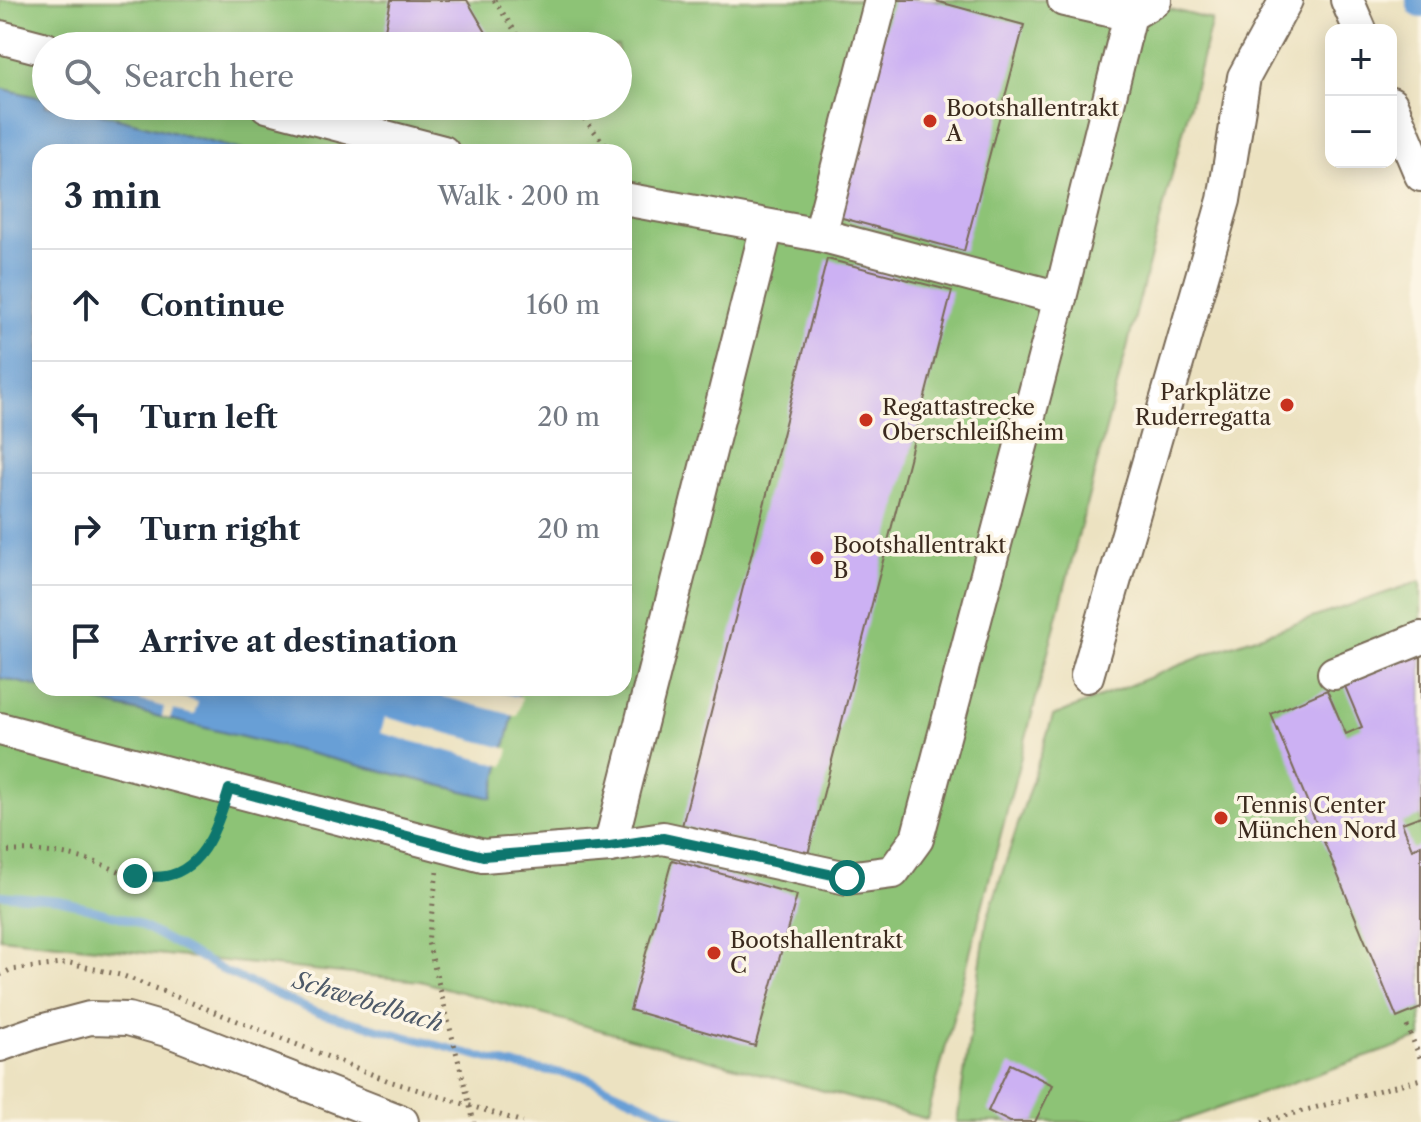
<!DOCTYPE html>
<meta charset="utf-8">
<style>
:root{--surface:#fff;--page:#f2f2f3;--text:#1f2937;--muted:#747a83;--line:#e0e1e3}
body{margin:0;font-family:"Libre Caslon Text",serif;background:var(--page);color:var(--text)}
.controls{position:absolute;right:24px;top:24px;display:grid;overflow:hidden;border-radius:16px;box-shadow:0 4px 20px #0003}
.controls button{width:72px;height:72px;display:grid;place-items:center;padding:0;border:0;border-bottom:2px solid var(--line);background:var(--surface);color:var(--text);font:40px sans-serif}
.stop{position:absolute;width:24px;height:24px;margin:-18px;border:6px solid #0f766e;border-radius:50%;background:#fff}
.stop.end{background:#0f766e;border-color:#fff;box-shadow:0 2px 8px #0008}
.list{margin:0;padding:0;list-style:none}
h2{display:flex;justify-content:space-between;align-items:center;height:104px;margin:0;padding:0 32px;font-size:34px}
h2 small{font-size:26px;font-weight:400;color:var(--muted)}
.list li{display:grid;grid-template-columns:52px 1fr auto;gap:24px;align-items:center;box-sizing:border-box;height:112px;padding:0 32px;border-top:2px solid var(--line)}
.list b{display:block;font-size:30px;white-space:nowrap}
.list em{font-size:26px;font-style:normal;color:var(--muted)}
.icon{flex:none;width:44px;height:44px;fill:none;stroke:currentColor;stroke-width:2;stroke-linecap:round;stroke-linejoin:round}
.map{position:relative;flex:none;width:1421px;height:1122px;overflow:hidden}
.search{position:absolute;background:var(--surface);box-shadow:0 4px 20px #0003;left:32px;top:32px;width:600px;height:88px;display:flex;align-items:center;gap:20px;box-sizing:border-box;padding:0 28px;border-radius:44px;color:var(--muted);font-size:30px}
.panel{position:absolute;background:var(--surface);box-shadow:0 4px 20px #0003;left:32px;top:144px;width:600px;height:552px;border-radius:24px}
.map>svg:first-child{display:block}
.green{fill:#8dc376;stroke:#64764a;stroke-width:2;fill-rule:evenodd}
.water{fill:#689fd6;stroke:#52647a;stroke-width:2}
.pier{fill:#ece2c1}
.lines{fill:none;stroke-linecap:round;stroke-linejoin:round}
.stream{stroke:#689fd6;stroke-width:8}
.canal{stroke:#689fd6;stroke-width:28}
.building{fill:#ccb1f3}
.minor-casing{stroke:#796a57;stroke-width:36}
.path{stroke:#796a57;stroke-width:5;stroke-dasharray:2 6;stroke-linecap:butt}
.minor{stroke:#fff;stroke-width:32}
.route{stroke:#0f766e;stroke-width:10}
.poi-dot{fill:#c8321e;stroke:#fcf5e5;stroke-width:3}
.labels{text-anchor:middle;stroke-width:7;stroke-linejoin:round;paint-order:stroke}
.poi-label{font-size:22px;fill:#3b2a1e;stroke:#fcf5e5;text-anchor:start}
.water-label{font-size:24px;font-style:italic;fill:#4d5968;stroke:#fcf5e5}
</style>
<div class="map">
<svg width="1421" height="1122" viewBox="0 0 1421 1122">
<rect width="100%" height="100%" fill="#fcf5e5"/>
<filter id="ink" filterUnits="userSpaceOnUse"><feTurbulence type="fractalNoise" baseFrequency=".0125" numOctaves="2"/><feDisplacementMap in="SourceGraphic" scale="16" xChannelSelector="R" yChannelSelector="G"/><feConvolveMatrix kernelMatrix="1 2 1 2 8 2 1 2 1" color-interpolation-filters="sRGB"/></filter>
<filter id="wash" filterUnits="userSpaceOnUse"><feTurbulence type="fractalNoise" baseFrequency=".006" numOctaves="4" result="noise"/><feDisplacementMap in="SourceGraphic" scale="32" xChannelSelector="R" yChannelSelector="G"/><feGaussianBlur stdDeviation="1.8" result="paint"/><feColorMatrix in="noise" values="0 0 0 0 0 0 0 0 0 0 0 0 0 0 0 0 0 1.4 0 .05"/><feComposite in="paint" operator="in"/></filter>
<g filter="url(#wash)">
<rect width="100%" height="100%" fill="#ece2c1"/>
<!-- green -->
<g class="green">
<path d="M 0,0 L 1135,0 L 1212,20 L 927,1119 L 420,981 L 0,938 ZM 46,46 L 618,46 L 618,106 L 46,106 ZM 40,152 L 624,152 L 624,688 L 40,688 Z"/>
<path d="M 1421,581 L 1421,1038 L 1179,1122 L 957,1122 L 987,920 L 1053,716 L 1215,651 Z"/>
</g>
<!-- water -->
<g class="water">
<path d="M 0,88 L 46,99 L 46,106 L 71,106 L 249,152 L 40,152 L 40,687 L 0,678 Z"/>
<path d="M 42,688 L 520,688 L 492,798 Z"/>
</g>
<!-- pier -->
<g class="pier">
<path d="M 96,688 L 148,688 L 198,702 L 194,715 L 173,710 L 170,719 L 162,717 L 164,707 Z"/>
<path d="M 410,688 L 483,688 L 522,698 L 517,716 Z"/>
<path d="M 385,717 L 509,749 L 504,766 L 381,733 Z"/>
</g>
<g class="lines">
<!-- stream -->
<path class="stream" d="M 0,895 L 59,900 L 133,921 L 228,973 L 313,1011 L 511,1065 L 582,1076 L 684,1122"/>
<!-- canal -->
<path class="canal" d="M 1420,0 L 1421,4"/>
</g>
<g id="blocks">
<!-- building -->
<g class="building">
<path d="M 391,0 L 467,0 L 494,46 L 393,46 L 382,44 Z"/>
<path d="M 893,0 L 932,0 L 1024,25 L 964,251 L 835,216 Z"/>
<path d="M 827,259 L 952,291 L 807,858 L 682,826 Z"/>
<path d="M 1421,652 L 1421,816 L 1402,823 L 1412,849 L 1421,845 L 1421,1008 L 1397,1018 L 1271,714 L 1327,690 L 1346,734 L 1362,727 L 1344,684 Z"/>
<path d="M 672,860 L 797,895 L 755,1046 L 630,1010 Z"/>
<path d="M 1010,1064 L 1053,1085 L 1035,1122 L 1010,1122 L 988,1111 Z"/>
</g>
</g>
</g>
<g filter="url(#ink)">
<use href="#blocks" fill-opacity="0" stroke="#796a57" stroke-width="2"/>
<g class="lines">
<!-- minor casing -->
<g class="minor-casing">
<g id="minor">
<path d="M 1064,0 L 1130,15"/>
<path d="M 1347,0 L 1360,30"/>
<path d="M 0,37 L 46,49"/>
<path d="M 1391,104 L 1421,175"/>
<path d="M 267,106 L 443,152"/>
<path d="M 624,199 L 820,235 L 1060,298"/>
<path d="M 820,235 L 881,0"/>
<path d="M 1334,673 L 1421,638"/>
<path d="M 1087,676 L 1224,200 L 1244,77 L 1286,0"/>
<path d="M 0,729 L 483,856 L 610,846 L 663,838 L 847,878 L 893,872 L 917,839 L 1060,298 L 1130,15 L 1155,0"/>
<path d="M 610,846 L 767,226"/>
<path d="M 0,1045 L 37,1032 L 90,1018 L 128,1019 L 170,1031 L 402,1122"/>
</g>
</g>
<!-- path -->
<g class="path">
<path d="M 494,0 L 525,46"/>
<path d="M 574,106 L 611,152"/>
<path d="M 0,852 C 29,849 57,852 85,859 C 101,863 116,871 132,875 C 177,887 209,854 221,813"/>
<path d="M 437,872 L 428,942 L 474,1122"/>
<path d="M 0,975 L 10,970 L 70,963 L 124,976 L 389,1081 L 523,1122"/>
<path d="M 1407,1026 L 1421,1060"/>
<path d="M 1262,1122 L 1421,1079"/>
</g>
<!-- minor -->
<use href="#minor" class="minor"/>
</g>
</g>
<g class="lines" filter="url(#ink)">
<!-- route -->
<path class="route" d="M 135,876 C 145,876 156,878 166,876 C 205,869 219,822 229,789 L 483,856 L 610,846 L 663,838 L 847,878"/>
</g>
<!-- markers -->
<g class="poi-dot">
<circle cx="930" cy="121" r="8"/>
<circle cx="1287" cy="405" r="8"/>
<circle cx="866" cy="420" r="8"/>
<circle cx="817" cy="558" r="8"/>
<circle cx="1221" cy="818" r="8"/>
<circle cx="714" cy="953" r="8"/>
</g>
<g class="labels">
<!-- poi labels -->
<g class="poi-label">
<text x="946" y="116">Bootshallentrakt<tspan x="946" dy="25">A</tspan></text>
<text x="1271" y="400" text-anchor="end">Parkplätze<tspan x="1271" dy="25">Ruderregatta</tspan></text>
<text x="882" y="415">Regattastrecke<tspan x="882" dy="25">Oberschleißheim</tspan></text>
<text x="833" y="553">Bootshallentrakt<tspan x="833" dy="25">B</tspan></text>
<text x="1237" y="813">Tennis Center<tspan x="1237" dy="25">München Nord</tspan></text>
<text x="730" y="948">Bootshallentrakt<tspan x="730" dy="25">C</tspan></text>
</g>
<!-- water labels -->
<g class="water-label">
<text transform="translate(368 1002) rotate(17)" y="8">Schwebelbach</text>
</g>
</g>
</svg>
<div class="controls">
<button>+</button>
<button>−</button>
</div>
<div class="stop" style="left:847px;top:878px"></div>
<div class="stop end" style="left:135px;top:876px"></div>
<div class="search"><svg class="icon" aria-label="search" viewBox="0 0 24 24"><circle cx="10" cy="10" r="6"/><path d="M15 15l6 6"/></svg>Search here</div>
<section class="panel">
<h2>3 min<small>Walk · 200 m</small></h2>
<ul class="list">
<li><svg class="icon" aria-label="ahead" viewBox="0 0 24 24"><path d="M12 20V5M6 11l6-6 6 6"/></svg><div><b>Continue</b></div><em>160 m</em></li>
<li><svg class="icon" aria-label="left" viewBox="0 0 24 24"><path d="M17 20v-9H6M10 6l-5 5 5 5"/></svg><div><b>Turn left</b></div><em>20 m</em></li>
<li><svg class="icon" aria-label="right" viewBox="0 0 24 24"><path d="M7 20v-9h11M14 6l5 5-5 5"/></svg><div><b>Turn right</b></div><em>20 m</em></li>
<li><svg class="icon" aria-label="arrive" viewBox="0 0 24 24"><path d="M6 21V4h12l-3 4 3 4H6"/></svg><div><b>Arrive at destination</b></div></li>
</ul>
</section>
</div>
